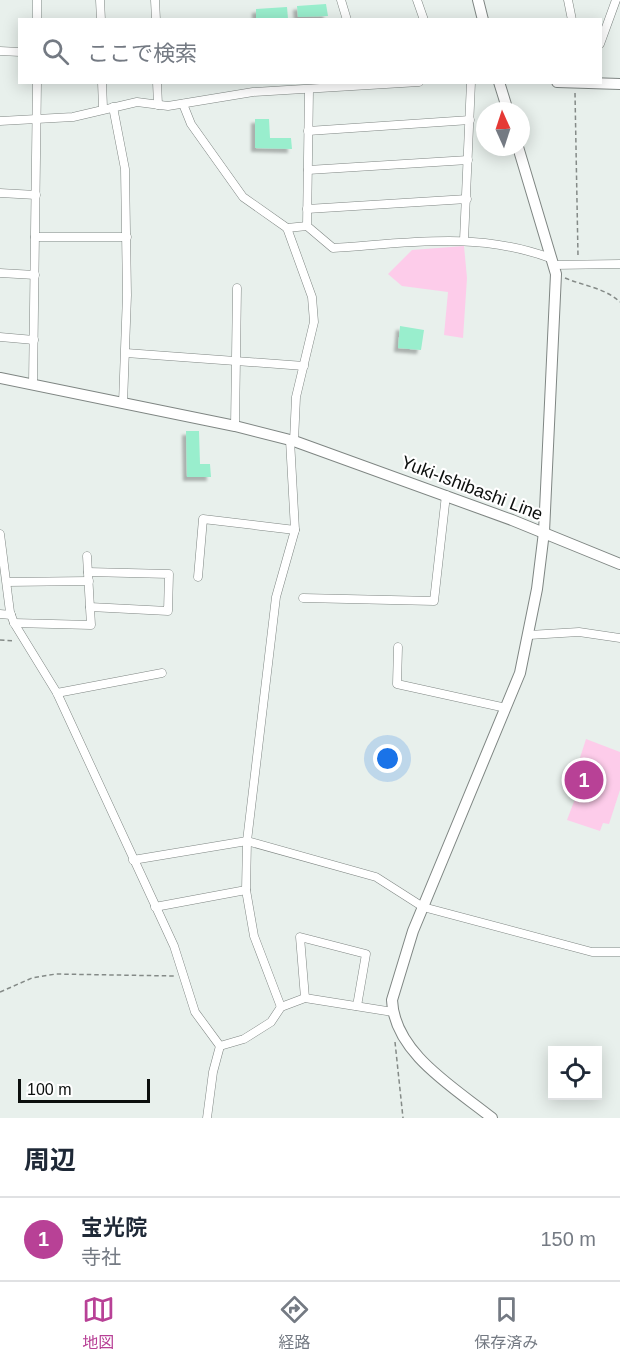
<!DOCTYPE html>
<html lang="ja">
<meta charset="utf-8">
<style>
:root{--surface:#fff;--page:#f6f6f7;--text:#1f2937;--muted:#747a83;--line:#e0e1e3;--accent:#b84196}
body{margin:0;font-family:Helvetica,"Noto Sans JP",sans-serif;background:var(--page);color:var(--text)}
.controls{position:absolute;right:18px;bottom:18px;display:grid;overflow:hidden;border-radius:0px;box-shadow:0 3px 15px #0003}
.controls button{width:54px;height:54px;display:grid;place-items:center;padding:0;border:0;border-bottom:2px solid var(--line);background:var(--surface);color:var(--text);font:30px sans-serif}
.compass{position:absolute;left:476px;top:102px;width:54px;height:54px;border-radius:50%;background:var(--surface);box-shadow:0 3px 15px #0003;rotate:357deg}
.scale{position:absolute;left:18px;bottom:15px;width:132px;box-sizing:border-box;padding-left:6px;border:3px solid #0c0f0d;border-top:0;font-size:16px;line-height:21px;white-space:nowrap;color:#0c0f0d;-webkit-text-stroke:4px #fff;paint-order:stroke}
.you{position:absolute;left:388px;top:759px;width:21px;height:21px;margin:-15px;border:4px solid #fff;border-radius:50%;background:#1a73e8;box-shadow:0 0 0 9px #1a73e833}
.badge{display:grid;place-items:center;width:39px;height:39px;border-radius:50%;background:var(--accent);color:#fff;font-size:20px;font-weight:700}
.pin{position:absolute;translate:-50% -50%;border:3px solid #fff;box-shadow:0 2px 6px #0006}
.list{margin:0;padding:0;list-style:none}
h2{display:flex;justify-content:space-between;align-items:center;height:78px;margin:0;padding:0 24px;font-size:26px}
h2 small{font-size:20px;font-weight:400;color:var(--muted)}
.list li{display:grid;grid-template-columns:39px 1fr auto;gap:18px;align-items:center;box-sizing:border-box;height:84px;padding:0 24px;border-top:2px solid var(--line)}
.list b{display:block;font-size:22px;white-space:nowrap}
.list p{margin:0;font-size:20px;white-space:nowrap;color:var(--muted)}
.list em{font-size:20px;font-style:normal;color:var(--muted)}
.icon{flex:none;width:33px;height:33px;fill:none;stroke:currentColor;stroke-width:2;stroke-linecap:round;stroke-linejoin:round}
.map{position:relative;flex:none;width:620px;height:1118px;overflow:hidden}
.search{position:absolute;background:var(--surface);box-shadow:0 3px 15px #0003;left:18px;right:18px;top:18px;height:66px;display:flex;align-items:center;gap:15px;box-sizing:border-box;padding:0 21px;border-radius:0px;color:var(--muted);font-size:22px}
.sheet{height:162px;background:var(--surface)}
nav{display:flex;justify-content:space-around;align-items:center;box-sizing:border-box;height:84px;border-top:2px solid var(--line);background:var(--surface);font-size:16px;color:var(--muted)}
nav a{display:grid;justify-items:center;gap:3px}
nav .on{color:var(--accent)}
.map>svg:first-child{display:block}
.green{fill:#fdccea}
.building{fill:#99eecd;filter:url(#shadow)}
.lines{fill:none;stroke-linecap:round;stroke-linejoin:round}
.street-casing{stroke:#7f8683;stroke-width:9}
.secondary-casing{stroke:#7f8683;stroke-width:12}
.path{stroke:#848a87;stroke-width:1.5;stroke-dasharray:4.5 3;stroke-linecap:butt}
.street{stroke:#fff;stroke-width:8}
.secondary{stroke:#fff;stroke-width:10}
.labels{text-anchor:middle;stroke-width:4.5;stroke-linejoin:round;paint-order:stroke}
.street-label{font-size:18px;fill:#0c0f0d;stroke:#fff}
</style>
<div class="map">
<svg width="620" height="1118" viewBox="0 0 620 1118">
<defs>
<filter id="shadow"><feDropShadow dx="-4" dy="4" stdDeviation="1.5" flood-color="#0004"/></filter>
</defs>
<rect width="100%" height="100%" fill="#e8f0ec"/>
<!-- green -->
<g class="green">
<path d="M 464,246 L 467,278 L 463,338 L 444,335 L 448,292 L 402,286 L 388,274 L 412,250 Z"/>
<path d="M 586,739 L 620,752 L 620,790 L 609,824 L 603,823 L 600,831 L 567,820 L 578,791 L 587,786 L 592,771 L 578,764 Z"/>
</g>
<!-- building -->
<g class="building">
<path d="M 326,4 L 328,16 L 298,17 L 297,6 Z"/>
<path d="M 287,7 L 288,19 L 256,20 L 256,9 Z"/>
<path d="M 255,119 L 269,119 L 270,138 L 291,138 L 292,149 L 255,148 Z"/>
<path d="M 400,326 L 424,330 L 421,350 L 398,348 Z"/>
<path d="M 186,431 L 199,431 L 200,464 L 210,464 L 211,477 L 187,477 Z"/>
</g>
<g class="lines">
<!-- street casing -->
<g class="street-casing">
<g id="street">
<path d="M 37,0 L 37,20"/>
<path d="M 100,0 L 101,20"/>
<path d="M 155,0 L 156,20"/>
<path d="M 341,0 L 347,20"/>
<path d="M 417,0 L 424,20"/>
<path d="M 568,0 L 572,20"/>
<path d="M 600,44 L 616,0"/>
<path d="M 0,51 L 20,52"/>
<path d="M 102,82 L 103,108"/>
<path d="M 157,82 L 158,105"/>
<path d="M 309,90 L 307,226 L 333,248 C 409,243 477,231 550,258"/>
<path d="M 183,104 L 191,124 L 243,197 L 287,228 L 312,297 L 314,322 L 296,397 L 294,441"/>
<path d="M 113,107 L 125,169 L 127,295 L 123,403"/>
<path d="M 0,121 L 73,117 L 137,102 L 168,106 L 253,92 L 419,82"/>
<path d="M 308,131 L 470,120"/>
<path d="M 308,170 L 468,160"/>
<path d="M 0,193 L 36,195"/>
<path d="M 307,209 L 467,199"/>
<path d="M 287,228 L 307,226"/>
<path d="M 35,237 L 127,237"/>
<path d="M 464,240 L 471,82"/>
<path d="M 553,265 L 620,264"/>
<path d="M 0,273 L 35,275"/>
<path d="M 0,337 L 34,340"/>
<path d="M 126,353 L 304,366"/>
<path d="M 33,384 L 37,82"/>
<path d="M 235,426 L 237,288"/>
<path d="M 0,534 L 10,612 L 14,623 L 57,693 L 174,946 L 195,1012 L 220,1046"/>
<path d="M 88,572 L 169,574 L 168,611 L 90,607"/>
<path d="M 198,577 L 203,519 L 295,530"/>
<path d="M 7,582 L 89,581"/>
<path d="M 303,598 L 434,601 L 446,495"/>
<path d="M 0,614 L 11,615"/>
<path d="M 14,623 L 91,625 L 87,556"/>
<path d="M 529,635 L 579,632 L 620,638"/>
<path d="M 398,647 L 397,684 L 506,708"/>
<path d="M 57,693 L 162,673"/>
<path d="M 133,860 L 247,841 L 376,877 L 423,907 L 592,952 L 620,952"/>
<path d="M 155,907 L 246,890"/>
<path d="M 305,998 L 300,937 L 366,954 L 357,1006"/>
<path d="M 281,1007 L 254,936 L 246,890 L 247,841 L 276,597 L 295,530 L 290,440"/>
<path d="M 220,1046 L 244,1039 L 271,1022 L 281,1007 L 305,998 L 393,1012"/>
<path d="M 207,1118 L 213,1072 L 220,1046"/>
</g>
</g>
<!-- secondary casing -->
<g class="secondary-casing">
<g id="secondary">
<path d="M 478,0 L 483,20"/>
<path d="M 499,82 L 508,111"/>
<path d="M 557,82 L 620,84"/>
<path d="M 0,378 L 235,426 L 294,441 L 512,520 L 620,564"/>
<path d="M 492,1118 C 455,1088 394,1053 392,1000 L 413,931 L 520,673 L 537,589 L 544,532 L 556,274 L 518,147"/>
</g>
</g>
<!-- path -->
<g class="path">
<path d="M 575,93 L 578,256"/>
<path d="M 565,278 C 584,286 605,288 620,302"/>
<path d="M 0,640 L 14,641"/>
<path d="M 0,992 L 32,978 L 56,974 L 176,976"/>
<path d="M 395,1042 L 403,1118"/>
</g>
<!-- street -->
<use href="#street" class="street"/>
<!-- secondary -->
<use href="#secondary" class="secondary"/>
</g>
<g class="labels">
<!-- street labels -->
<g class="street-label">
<text transform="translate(472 488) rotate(21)" y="6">Yuki-Ishibashi Line</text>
</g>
</g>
</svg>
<div class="controls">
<button><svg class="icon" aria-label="locate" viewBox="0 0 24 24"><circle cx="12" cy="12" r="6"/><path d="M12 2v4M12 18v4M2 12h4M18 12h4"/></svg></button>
</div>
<svg class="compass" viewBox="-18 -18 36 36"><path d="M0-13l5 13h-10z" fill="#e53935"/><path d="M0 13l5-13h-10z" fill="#747a83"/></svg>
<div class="scale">100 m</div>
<div class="you"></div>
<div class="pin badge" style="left:584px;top:780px">1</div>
<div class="search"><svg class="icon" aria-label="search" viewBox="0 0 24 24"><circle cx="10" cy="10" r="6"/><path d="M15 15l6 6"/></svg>ここで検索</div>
</div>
<section class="sheet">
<h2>周辺<small></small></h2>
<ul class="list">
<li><span class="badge">1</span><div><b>宝光院</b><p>寺社</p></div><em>150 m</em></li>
</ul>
</section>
<nav>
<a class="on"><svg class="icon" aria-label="map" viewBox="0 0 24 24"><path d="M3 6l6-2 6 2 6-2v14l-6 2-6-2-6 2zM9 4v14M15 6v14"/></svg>地図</a>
<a><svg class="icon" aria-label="directions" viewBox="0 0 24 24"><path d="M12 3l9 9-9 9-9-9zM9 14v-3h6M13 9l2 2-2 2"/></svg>経路</a>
<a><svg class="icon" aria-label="saved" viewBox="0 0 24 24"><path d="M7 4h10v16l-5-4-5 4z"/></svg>保存済み</a>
</nav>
